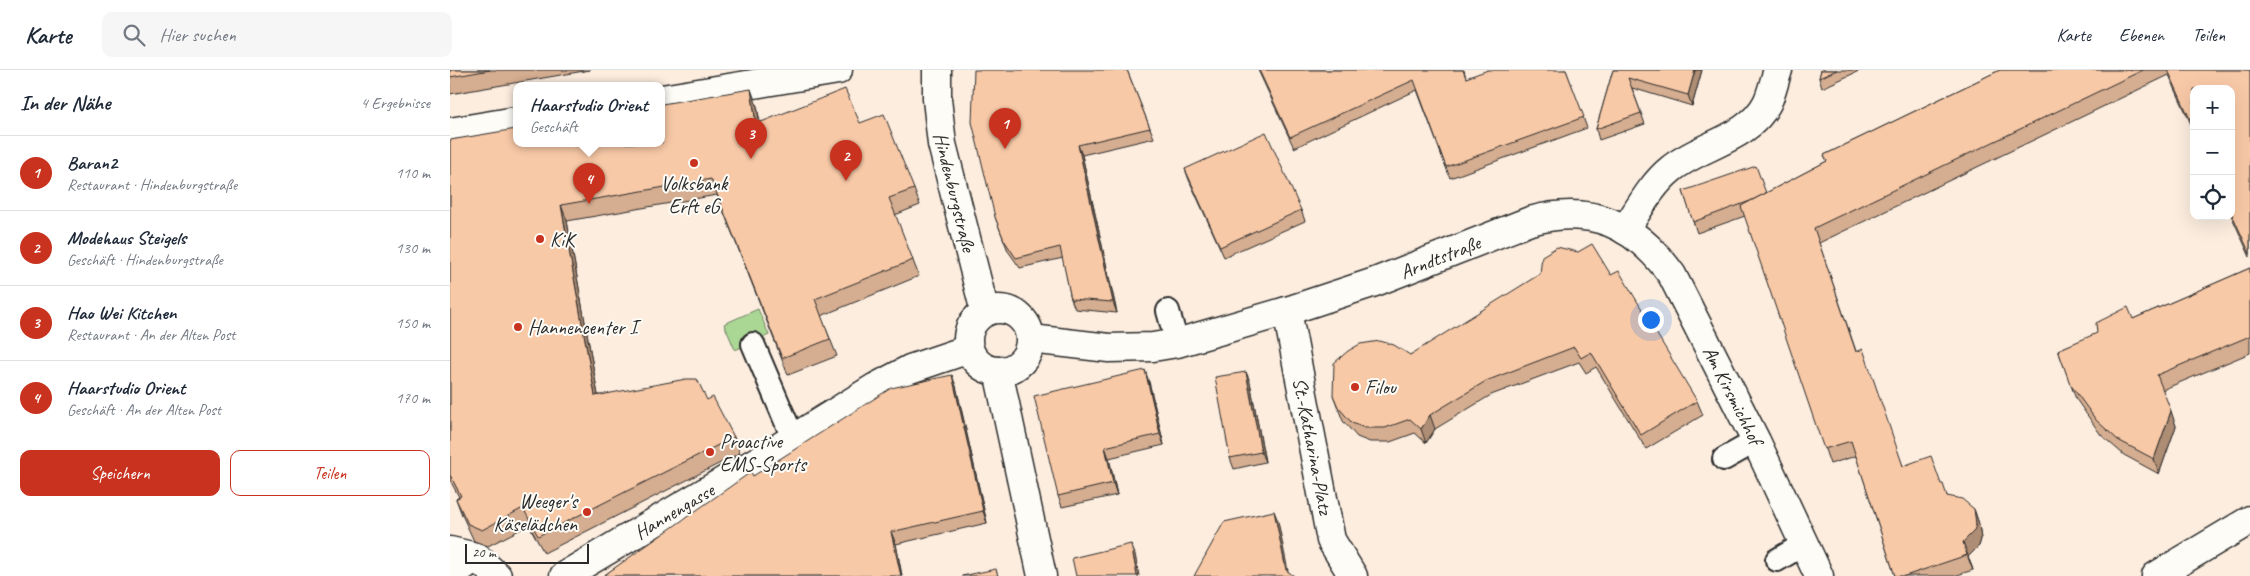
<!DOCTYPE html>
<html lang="de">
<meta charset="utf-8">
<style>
:root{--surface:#fff;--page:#f6f6f7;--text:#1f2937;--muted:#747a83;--line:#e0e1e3;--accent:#c8321e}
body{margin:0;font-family:Caveat,sans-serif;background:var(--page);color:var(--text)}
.controls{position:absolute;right:15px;top:15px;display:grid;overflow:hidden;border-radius:10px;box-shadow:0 5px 20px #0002}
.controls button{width:45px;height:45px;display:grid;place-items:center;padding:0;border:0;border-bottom:1px solid var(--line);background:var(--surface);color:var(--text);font:25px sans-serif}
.scale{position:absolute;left:15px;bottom:12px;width:124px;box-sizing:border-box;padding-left:5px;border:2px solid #2b2b2b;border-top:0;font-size:14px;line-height:18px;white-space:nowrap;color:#2b2b2b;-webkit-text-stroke:4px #fdfcf7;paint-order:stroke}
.you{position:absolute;left:1200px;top:249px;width:18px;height:18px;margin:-12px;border:4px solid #fff;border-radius:50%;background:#1a73e8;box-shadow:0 0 0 8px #1a73e833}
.badge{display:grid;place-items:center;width:32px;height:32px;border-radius:50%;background:var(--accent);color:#fff;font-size:16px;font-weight:700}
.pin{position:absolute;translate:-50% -41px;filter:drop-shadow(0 1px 2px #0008)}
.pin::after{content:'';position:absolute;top:26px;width:18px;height:15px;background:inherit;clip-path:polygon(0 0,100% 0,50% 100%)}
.popup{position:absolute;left:63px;top:12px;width:152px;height:65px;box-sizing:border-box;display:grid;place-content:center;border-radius:10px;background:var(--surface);filter:drop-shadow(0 1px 4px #0005);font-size:16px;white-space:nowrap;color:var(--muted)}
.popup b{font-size:19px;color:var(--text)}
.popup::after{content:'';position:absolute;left:50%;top:100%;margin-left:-10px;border:10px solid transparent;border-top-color:var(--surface)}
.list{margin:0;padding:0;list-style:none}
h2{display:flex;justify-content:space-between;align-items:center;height:65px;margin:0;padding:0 20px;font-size:21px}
h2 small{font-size:16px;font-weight:400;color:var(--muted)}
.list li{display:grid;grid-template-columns:32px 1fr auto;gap:15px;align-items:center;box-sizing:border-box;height:75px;padding:0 20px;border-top:1px solid var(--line)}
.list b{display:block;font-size:19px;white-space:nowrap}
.list p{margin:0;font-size:16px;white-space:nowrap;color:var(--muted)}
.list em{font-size:16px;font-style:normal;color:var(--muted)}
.actions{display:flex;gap:10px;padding:15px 20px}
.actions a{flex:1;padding:11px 0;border:1px solid var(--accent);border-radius:10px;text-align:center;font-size:18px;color:var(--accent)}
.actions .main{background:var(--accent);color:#fff}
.icon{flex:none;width:28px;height:28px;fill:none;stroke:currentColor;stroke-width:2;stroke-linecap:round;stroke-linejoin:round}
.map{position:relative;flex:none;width:1800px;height:506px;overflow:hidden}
header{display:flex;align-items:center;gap:30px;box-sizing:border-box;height:70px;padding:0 25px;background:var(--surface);border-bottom:1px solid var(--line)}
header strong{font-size:24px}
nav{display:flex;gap:28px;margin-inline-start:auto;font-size:18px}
.search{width:350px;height:45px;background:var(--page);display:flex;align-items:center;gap:12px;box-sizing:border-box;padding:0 18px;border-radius:10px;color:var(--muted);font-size:19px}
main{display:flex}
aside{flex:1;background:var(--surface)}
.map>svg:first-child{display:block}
.green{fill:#abd795;stroke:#6b8160}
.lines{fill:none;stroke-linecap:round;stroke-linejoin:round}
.lane-casing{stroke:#2b2b2b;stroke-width:26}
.street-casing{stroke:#2b2b2b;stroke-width:31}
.lane{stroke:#fdfcf7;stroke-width:22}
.street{stroke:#fdfcf7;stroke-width:28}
.wall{fill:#d5ad90;stroke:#2b2b2b}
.shaded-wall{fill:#ae8d75;stroke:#2b2b2b}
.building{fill:#f8c9a7;stroke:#2b2b2b}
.poi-dot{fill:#c8321e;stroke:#fdfcf7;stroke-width:2}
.labels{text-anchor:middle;stroke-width:4;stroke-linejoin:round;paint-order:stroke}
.poi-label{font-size:20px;fill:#2b2b2b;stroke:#fdfcf7;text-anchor:start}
.street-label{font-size:20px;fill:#2b2b2b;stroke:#fdfcf7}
</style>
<header>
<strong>Karte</strong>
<div class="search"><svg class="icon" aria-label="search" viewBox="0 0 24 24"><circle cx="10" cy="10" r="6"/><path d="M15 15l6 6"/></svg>Hier suchen</div>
<nav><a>Karte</a><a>Ebenen</a><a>Teilen</a></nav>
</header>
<main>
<aside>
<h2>In der Nähe<small>4 Ergebnisse</small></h2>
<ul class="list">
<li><span class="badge">1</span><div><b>Baran2</b><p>Restaurant · Hindenburgstraße</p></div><em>110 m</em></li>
<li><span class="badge">2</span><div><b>Modehaus Steigels</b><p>Geschäft · Hindenburgstraße</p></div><em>130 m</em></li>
<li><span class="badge">3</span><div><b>Hao Wei Kitchen</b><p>Restaurant · An der Alten Post</p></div><em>150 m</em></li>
<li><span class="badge">4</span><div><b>Haarstudio Orient</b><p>Geschäft · An der Alten Post</p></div><em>170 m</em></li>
</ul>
<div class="actions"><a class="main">Speichern</a><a>Teilen</a></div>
</aside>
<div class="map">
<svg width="1800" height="506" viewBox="0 0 1800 506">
<rect width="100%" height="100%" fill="#fceddf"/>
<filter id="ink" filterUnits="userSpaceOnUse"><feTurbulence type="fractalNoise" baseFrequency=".02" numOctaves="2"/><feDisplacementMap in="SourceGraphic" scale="10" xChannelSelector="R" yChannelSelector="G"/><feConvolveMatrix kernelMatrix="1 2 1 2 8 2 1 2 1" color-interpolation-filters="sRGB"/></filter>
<g filter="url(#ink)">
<!-- green -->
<path class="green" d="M 308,239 L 319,265 L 285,280 L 274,254 Z"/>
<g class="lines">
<!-- lane casing -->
<g class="lane-casing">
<g id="lane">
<path d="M 718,241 L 727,273"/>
<path d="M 303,274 L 343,368"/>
<path d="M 1274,389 L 1306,371"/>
<path d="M 1327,490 L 1354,474"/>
</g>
</g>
<!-- street casing -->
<g class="street-casing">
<g id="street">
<path d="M 487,0 L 487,29 L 492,74 L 535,242"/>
<path d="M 212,29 L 388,0"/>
<path d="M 0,62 L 66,51"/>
<path d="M 1175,160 C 1189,139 1202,114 1221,99 C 1250,75 1299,69 1317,33 C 1322,23 1324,11 1328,0"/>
<circle cx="549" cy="270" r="31"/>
<path d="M 837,241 L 881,470 L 903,506"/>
<path d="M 581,269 L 659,278 L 703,277 L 727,273 L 837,241 L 925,212 L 1080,151 C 1142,134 1185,154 1222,205 L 1306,371 L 1369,506"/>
<path d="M 548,301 L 592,506"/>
<path d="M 0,481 L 26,487 L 47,506"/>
<path d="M 0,505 L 26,487"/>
<path d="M 114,506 L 309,390 L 426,317 L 460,299 L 519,279"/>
<path d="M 1706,506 L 1800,450"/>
</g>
</g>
<!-- lane -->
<use href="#lane" class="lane"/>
<!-- street -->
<use href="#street" class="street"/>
</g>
<!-- wall -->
<g class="wall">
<path d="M 0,0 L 140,0 L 0,24 Z"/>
<path d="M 677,0 L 704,68 L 632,85 L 667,243 L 625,239 L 621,229 L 613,188 L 570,198 L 558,181 L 545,147 Z"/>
<path d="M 808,0 L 1014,0 L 1016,8 L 1116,0 L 1137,58 L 1000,108 L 967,20 L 844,78 Z"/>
<path d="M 1163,0 L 1252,0 L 1242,36 L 1182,18 L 1195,54 L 1149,70 L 1146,59 Z"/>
<path d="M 1371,0 L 1411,0 L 1372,18 L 1369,8 Z"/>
<path d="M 1550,0 L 1800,0 L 1800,187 L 1781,145 L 1781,19 L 1744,19 L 1744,61 L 1719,5 L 1369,173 L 1406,281 L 1453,396 L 1491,414 L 1497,426 L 1524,439 L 1529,454 L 1531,469 L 1529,476 L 1518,487 L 1523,500 L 1504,506 L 1445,506 L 1406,386 L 1380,394 L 1295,146 L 1247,163 L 1233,121 L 1316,123 L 1377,91 L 1374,85 Z"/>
<path d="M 307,36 L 310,52 L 410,53 L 464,119 L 470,135 L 445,145 L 469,206 L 371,246 L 387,286 L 338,305 L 267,125 L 117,151 L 148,325 L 257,330 L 284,367 L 290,383 L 94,483 L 79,455 L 38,476 L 24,471 L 12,445 L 6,429 L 9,427 L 0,410 L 0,70 Z"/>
<path d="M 735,99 L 851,140 L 855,151 L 774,187 L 739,110 Z"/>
<path d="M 1800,198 L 1800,283 L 1712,320 L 1726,356 L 1709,404 L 1674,385 L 1651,365 L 1626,329 L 1608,280 L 1683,249 Z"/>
<path d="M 1161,205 L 1247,331 L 1253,345 L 1196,379 L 1146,297 L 1136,303 L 1129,292 L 1041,325 L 985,359 L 976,373 L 965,363 L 940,372 L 920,372 L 907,367 L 893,351 L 883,325 L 960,285 Z"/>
<path d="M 796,302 L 800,312 L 815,392 L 784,399 L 780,388 Z"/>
<path d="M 699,312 L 714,375 L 659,388 L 667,425 L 612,437 L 608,426 Z"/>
<path d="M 506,316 L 537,453 L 446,474 L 452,506 L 153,506 L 303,406 Z"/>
</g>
<!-- shaded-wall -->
<g class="shaded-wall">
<path d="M 1245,0 L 1252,0 L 1242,36 L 1238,25 Z"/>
<path d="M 301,19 L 307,36 L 312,70 L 306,54 Z"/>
<path d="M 628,75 L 632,85 L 667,243 L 663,232 Z"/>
<path d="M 111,135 L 117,151 L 151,342 L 145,326 Z"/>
<path d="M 695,300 L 699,312 L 714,375 L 710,364 Z"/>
<path d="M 796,302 L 800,312 L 815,392 L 811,382 Z"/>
<path d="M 502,305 L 506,316 L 537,453 L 533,441 Z"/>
<path d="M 1721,341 L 1726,356 L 1709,404 L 1704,389 Z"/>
<path d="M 980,345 L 985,359 L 976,373 L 971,359 Z"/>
<path d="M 655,377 L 659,388 L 667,425 L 663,413 Z"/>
<path d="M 1524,439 L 1529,454 L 1531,469 L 1529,476 L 1518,487 L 1523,500 L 1513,472 Z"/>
<path d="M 824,441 L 828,451 L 839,506 L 836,500 Z"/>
<path d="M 441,462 L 446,474 L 452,506 L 451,506 Z"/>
<path d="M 681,474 L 685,484 L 689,506 L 687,506 Z"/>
</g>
<!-- building -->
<g class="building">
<path d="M 0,0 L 40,0 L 0,7 Z"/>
<path d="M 524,0 L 677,0 L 700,58 L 628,75 L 663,232 L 621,229 L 610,177 L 566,188 L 554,170 L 545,147 L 522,52 Z"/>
<path d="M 809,0 L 1013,0 L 1016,8 L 1038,0 L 1116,0 L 1134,47 L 996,97 L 964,10 L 840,67 Z"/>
<path d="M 1163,0 L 1245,0 L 1238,25 L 1178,8 L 1191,43 L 1146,59 Z"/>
<path d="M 1371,0 L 1387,0 L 1369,8 Z"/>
<path d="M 1550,0 L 1693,0 L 1364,158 L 1406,282 L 1413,279 L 1453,396 L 1481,386 L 1491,414 L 1493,414 L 1497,426 L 1512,429 L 1524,439 L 1526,454 L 1524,461 L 1513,472 L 1517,485 L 1455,506 L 1445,506 L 1401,371 L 1374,379 L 1291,136 L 1377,91 L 1374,85 Z"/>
<path d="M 1718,0 L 1800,0 L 1800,184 L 1781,142 L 1781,19 L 1744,19 L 1744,58 Z"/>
<path d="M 301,19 L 306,54 L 395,19 L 410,53 L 434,44 L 464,119 L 439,128 L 463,190 L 365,229 L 380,269 L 332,288 L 261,109 L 111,135 L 145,326 L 236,309 L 247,309 L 257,330 L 263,327 L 284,367 L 88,466 L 73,438 L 32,460 L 18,454 L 6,429 L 11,426 L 0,405 L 0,70 L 66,59 L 66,73 L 212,73 L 212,34 Z"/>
<path d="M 816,62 L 851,140 L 770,177 L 735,99 Z"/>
<path d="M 1306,96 L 1316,123 L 1300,131 L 1243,152 L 1233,121 Z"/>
<path d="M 1142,174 L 1161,205 L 1169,201 L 1247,331 L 1191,365 L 1141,282 L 1131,288 L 1124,277 L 1036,311 L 980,345 L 971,359 L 960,349 L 935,358 L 915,358 L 902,353 L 888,337 L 883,325 L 884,293 L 898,281 L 910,274 L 930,271 L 944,275 L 960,285 L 1090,204 L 1092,186 L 1107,177 L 1128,182 Z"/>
<path d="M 1800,198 L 1800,266 L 1707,305 L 1721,341 L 1704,389 L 1668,370 L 1646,350 L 1620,314 L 1608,280 L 1647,263 L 1646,253 L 1678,237 L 1683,249 Z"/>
<path d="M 695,300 L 710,364 L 655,377 L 663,413 L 608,426 L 584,326 Z"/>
<path d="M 796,302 L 811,382 L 780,388 L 765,307 Z"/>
<path d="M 502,305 L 533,441 L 441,462 L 451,506 L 153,506 L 301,402 L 303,406 L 441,318 Z"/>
<path d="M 824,441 L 836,500 L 844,506 L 744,506 L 774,452 Z"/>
<path d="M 681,474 L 687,506 L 626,506 L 622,488 Z"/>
<path d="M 546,499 L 548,506 L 512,506 Z"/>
</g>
</g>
<!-- markers -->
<g class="poi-dot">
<circle cx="244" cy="93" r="5"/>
<circle cx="90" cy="169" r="5"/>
<circle cx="68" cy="257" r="5"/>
<circle cx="905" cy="317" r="5"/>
<circle cx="260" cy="382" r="5"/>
<circle cx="137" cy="442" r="5"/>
</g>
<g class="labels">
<!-- poi labels -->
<g class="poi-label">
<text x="244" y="120" text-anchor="middle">Volksbank<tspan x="244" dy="23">Erft eG</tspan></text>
<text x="100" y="176">KiK</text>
<text x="78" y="264">Hannencenter I</text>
<text x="915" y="324">Filou</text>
<text x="270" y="378">Proactive<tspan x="270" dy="23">EMS-Sports</tspan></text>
<text x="127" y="438" text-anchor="end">Weeger's<tspan x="127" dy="23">Käselädchen</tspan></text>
</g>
<!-- street labels -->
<g class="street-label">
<text transform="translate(505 122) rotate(76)" y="7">Hindenburgstraße</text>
<text transform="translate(990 187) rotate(-22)" y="7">Arndtstraße</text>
<text transform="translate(1283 325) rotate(63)" y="7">Am Kirsmichhof</text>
<text transform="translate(863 376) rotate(79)" y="7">St.-Katharina-Platz</text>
<text transform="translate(224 441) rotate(-31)" y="7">Hannengasse</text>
</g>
</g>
</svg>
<div class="controls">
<button>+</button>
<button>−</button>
<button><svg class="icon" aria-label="locate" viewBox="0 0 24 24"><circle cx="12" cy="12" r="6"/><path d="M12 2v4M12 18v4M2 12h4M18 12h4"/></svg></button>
</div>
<div class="scale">20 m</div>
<div class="you"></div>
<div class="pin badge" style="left:555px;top:79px">1</div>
<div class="pin badge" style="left:396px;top:111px">2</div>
<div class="pin badge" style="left:301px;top:89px">3</div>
<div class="pin badge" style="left:139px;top:134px">4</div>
<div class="popup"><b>Haarstudio Orient</b>Geschäft</div>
</div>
</main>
